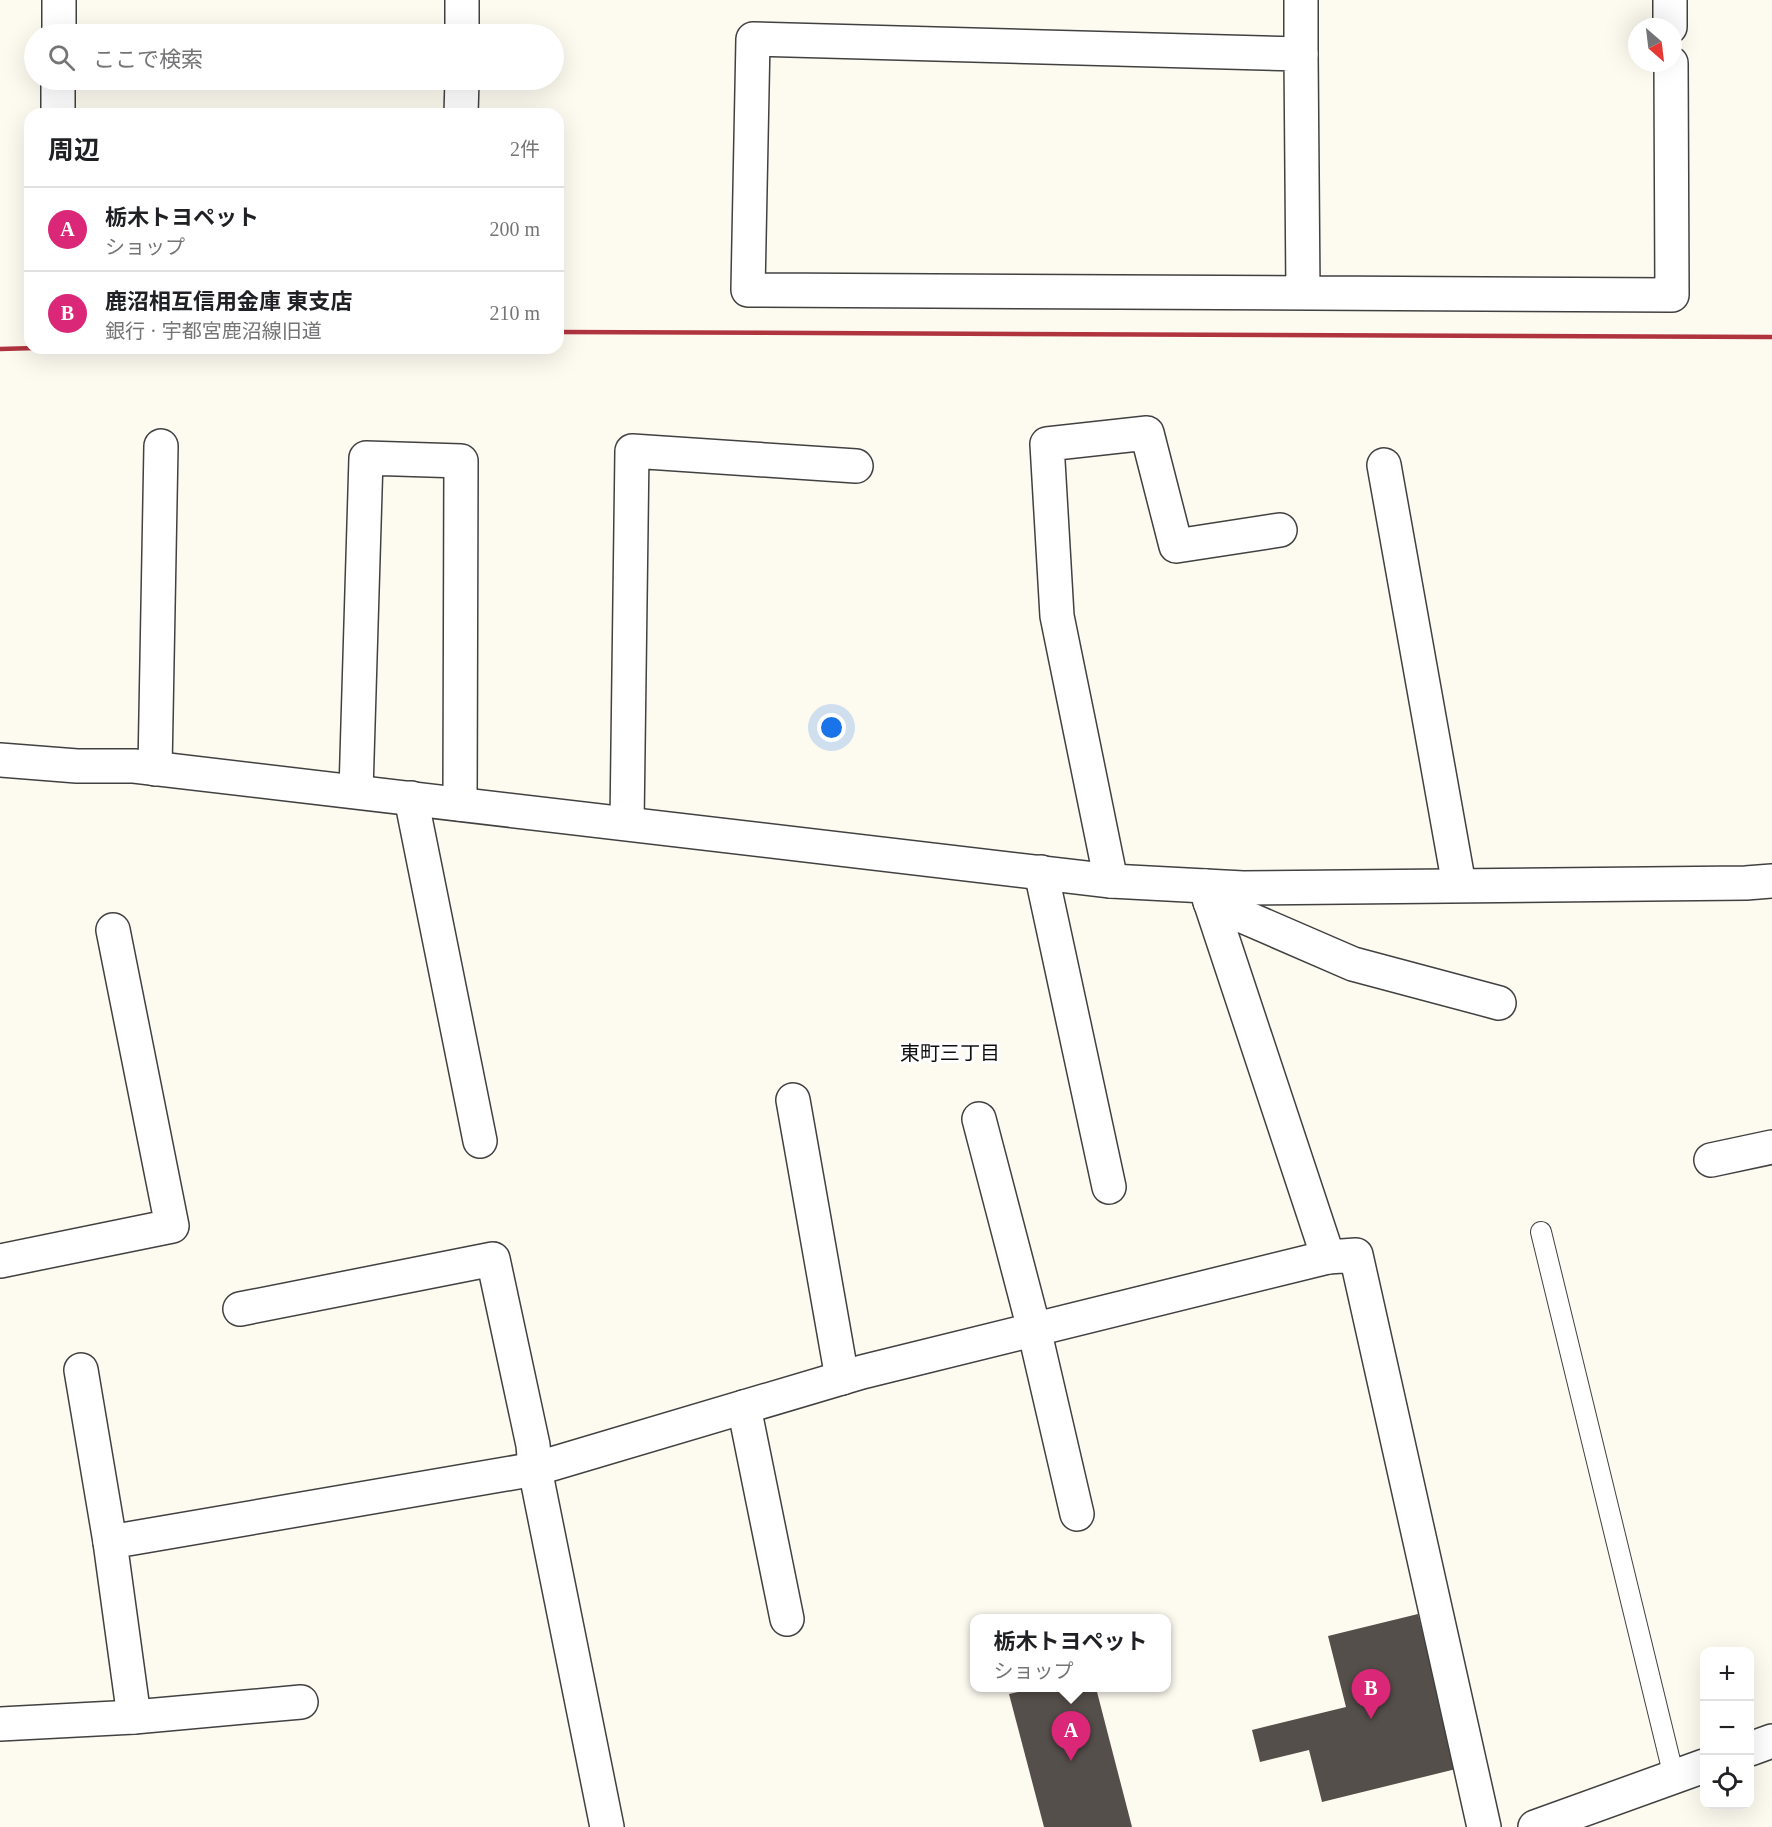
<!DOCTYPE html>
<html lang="ja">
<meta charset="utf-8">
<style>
:root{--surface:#fff;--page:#f6f6f6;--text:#202124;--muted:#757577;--line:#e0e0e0;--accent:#db2777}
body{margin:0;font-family:"Times New Roman","Noto Sans JP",serif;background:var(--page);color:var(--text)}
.controls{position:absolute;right:18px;bottom:18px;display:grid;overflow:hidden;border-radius:12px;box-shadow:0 6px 24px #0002}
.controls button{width:54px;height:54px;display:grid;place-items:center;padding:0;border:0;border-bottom:2px solid var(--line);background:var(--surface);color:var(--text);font:30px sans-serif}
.compass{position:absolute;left:1628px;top:18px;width:54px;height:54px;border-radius:50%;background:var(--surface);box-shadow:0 6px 24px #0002;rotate:152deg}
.you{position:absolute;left:832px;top:728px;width:21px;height:21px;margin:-15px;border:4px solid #fff;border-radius:50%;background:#1a73e8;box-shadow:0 0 0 9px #1a73e833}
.badge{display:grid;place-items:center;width:39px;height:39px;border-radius:50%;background:var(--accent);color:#fff;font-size:20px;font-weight:700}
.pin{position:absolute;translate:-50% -50px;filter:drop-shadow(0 2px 3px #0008)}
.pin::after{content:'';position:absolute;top:32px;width:21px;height:18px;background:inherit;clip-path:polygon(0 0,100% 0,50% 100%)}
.popup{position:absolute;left:970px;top:1614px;width:201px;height:78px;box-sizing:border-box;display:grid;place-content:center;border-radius:12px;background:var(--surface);filter:drop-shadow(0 2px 4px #0005);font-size:20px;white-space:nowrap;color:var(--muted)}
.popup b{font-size:22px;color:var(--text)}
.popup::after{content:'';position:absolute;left:50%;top:100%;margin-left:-12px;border:12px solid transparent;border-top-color:var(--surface)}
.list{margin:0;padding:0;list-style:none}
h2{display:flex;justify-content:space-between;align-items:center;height:78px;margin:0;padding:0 24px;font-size:26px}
h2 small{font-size:20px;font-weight:400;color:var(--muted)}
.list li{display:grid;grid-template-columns:39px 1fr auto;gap:18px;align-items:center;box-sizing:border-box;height:84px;padding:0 24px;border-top:2px solid var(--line)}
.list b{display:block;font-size:22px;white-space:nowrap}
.list p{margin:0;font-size:20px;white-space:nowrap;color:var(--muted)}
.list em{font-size:20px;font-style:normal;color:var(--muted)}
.icon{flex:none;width:33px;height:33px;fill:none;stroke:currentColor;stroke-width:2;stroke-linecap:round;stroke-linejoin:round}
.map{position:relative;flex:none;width:1772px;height:1827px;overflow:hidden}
.search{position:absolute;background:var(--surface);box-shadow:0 6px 24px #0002;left:24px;top:24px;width:540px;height:66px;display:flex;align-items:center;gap:15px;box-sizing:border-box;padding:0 21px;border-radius:33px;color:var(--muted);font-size:22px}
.panel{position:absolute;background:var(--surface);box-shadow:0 6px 24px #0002;left:24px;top:108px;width:540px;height:246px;border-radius:18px}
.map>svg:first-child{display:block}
.building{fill:#554f4b}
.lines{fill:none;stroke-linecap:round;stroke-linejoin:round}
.service-casing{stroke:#414141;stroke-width:22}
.minor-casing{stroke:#414141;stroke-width:36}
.tertiary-casing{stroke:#414141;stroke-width:36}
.service{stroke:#fff;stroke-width:20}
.minor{stroke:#fff;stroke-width:33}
.tertiary{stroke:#fff;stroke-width:33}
.rail{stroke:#b0343e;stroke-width:4.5}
.labels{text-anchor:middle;stroke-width:6;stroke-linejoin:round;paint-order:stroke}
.neighbourhood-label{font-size:20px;fill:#0e0e0e;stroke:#fff}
</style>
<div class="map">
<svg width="1772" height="1827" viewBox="0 0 1772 1827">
<rect width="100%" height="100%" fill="#fdfaf0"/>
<!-- building -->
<g class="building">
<path d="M 1418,1614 L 1456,1769 L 1322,1802 L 1309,1750 L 1260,1762 L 1252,1730 L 1346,1707 L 1328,1636 Z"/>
<path d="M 1036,1688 L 1096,1688 L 1132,1827 L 1044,1827 L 1009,1694 Z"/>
</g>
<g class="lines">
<!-- service casing -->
<g class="service-casing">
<path id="service" d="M 1541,1232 L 1674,1777"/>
</g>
<!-- minor casing -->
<g class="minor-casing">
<g id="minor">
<path d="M 1301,0 L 1301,54"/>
<path d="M 1670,0 L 1670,27"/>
<path d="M 59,34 L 59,0"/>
<path d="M 462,34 L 462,0"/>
<path d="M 58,114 L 58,80"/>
<path d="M 461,114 L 462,80"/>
<path d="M 1303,293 L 1301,54 L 753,39 L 748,290 L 1672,295 L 1671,63"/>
<path d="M 1384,465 L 1459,885"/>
<path d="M 0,760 L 77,766 L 134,766 L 1111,881 L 1243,888 L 1746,883 L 1772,881"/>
<path d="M 155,769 L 161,446"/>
<path d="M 356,791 L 366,458 L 461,461 L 460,804"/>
<path d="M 411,798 L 480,1141"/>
<path d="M 627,823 L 632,451 L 856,466"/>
<path d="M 1041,872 L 1109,1187"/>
<path d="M 1111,881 L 1057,616 L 1047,444 L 1147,433 L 1176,546 L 1280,530"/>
<path d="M 1205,886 L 1328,1257"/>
<path d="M 1210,902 L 1353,964 L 1499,1003"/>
<path d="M 793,1100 L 842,1378"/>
<path d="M 979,1119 L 1034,1329 L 1077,1514"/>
<path d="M 1711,1160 L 1772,1147"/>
<path d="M 0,1261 L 172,1226 L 113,930"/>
<path d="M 240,1309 L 493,1259 L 533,1445 L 535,1469 L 607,1827"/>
<path d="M 81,1370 L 110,1542"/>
<path d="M 744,1407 L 787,1619"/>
<path d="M 301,1702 L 134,1717 L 110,1542 L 535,1469 L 862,1372 L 1328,1257 L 1356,1255 L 1484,1827"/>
<path d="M 0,1724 L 134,1717"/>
</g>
</g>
<!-- tertiary casing -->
<g class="tertiary-casing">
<g id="tertiary">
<path d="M 1750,1749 L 1772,1741"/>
<path d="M 1535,1827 L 1704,1766"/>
</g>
</g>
<!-- service -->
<use href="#service" class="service"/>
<!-- minor -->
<use href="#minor" class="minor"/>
<!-- tertiary -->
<use href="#tertiary" class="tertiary"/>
<!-- rail -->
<g class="rail">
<path d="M 558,332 L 1772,337"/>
<path d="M 0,349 L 36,348"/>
</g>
</g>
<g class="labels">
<!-- neighbourhood labels -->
<g class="neighbourhood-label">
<text x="950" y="1060">東町三丁目</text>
</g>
</g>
</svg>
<div class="controls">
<button>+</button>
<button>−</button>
<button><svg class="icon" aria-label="locate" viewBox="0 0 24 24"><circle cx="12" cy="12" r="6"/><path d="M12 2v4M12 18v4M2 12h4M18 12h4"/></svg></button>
</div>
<svg class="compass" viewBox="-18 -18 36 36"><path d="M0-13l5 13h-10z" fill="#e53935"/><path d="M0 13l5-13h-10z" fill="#757577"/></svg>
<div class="you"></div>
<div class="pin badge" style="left:1071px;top:1761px">A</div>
<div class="popup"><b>栃木トヨペット</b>ショップ</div>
<div class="pin badge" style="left:1371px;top:1719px">B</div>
<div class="search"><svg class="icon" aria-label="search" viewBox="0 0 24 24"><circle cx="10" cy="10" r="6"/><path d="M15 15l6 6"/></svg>ここで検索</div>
<section class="panel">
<h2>周辺<small>2件</small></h2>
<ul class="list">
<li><span class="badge">A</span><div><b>栃木トヨペット</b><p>ショップ</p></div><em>200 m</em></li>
<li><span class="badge">B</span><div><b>鹿沼相互信用金庫 東支店</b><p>銀行 · 宇都宮鹿沼線旧道</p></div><em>210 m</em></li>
</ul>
</section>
</div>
